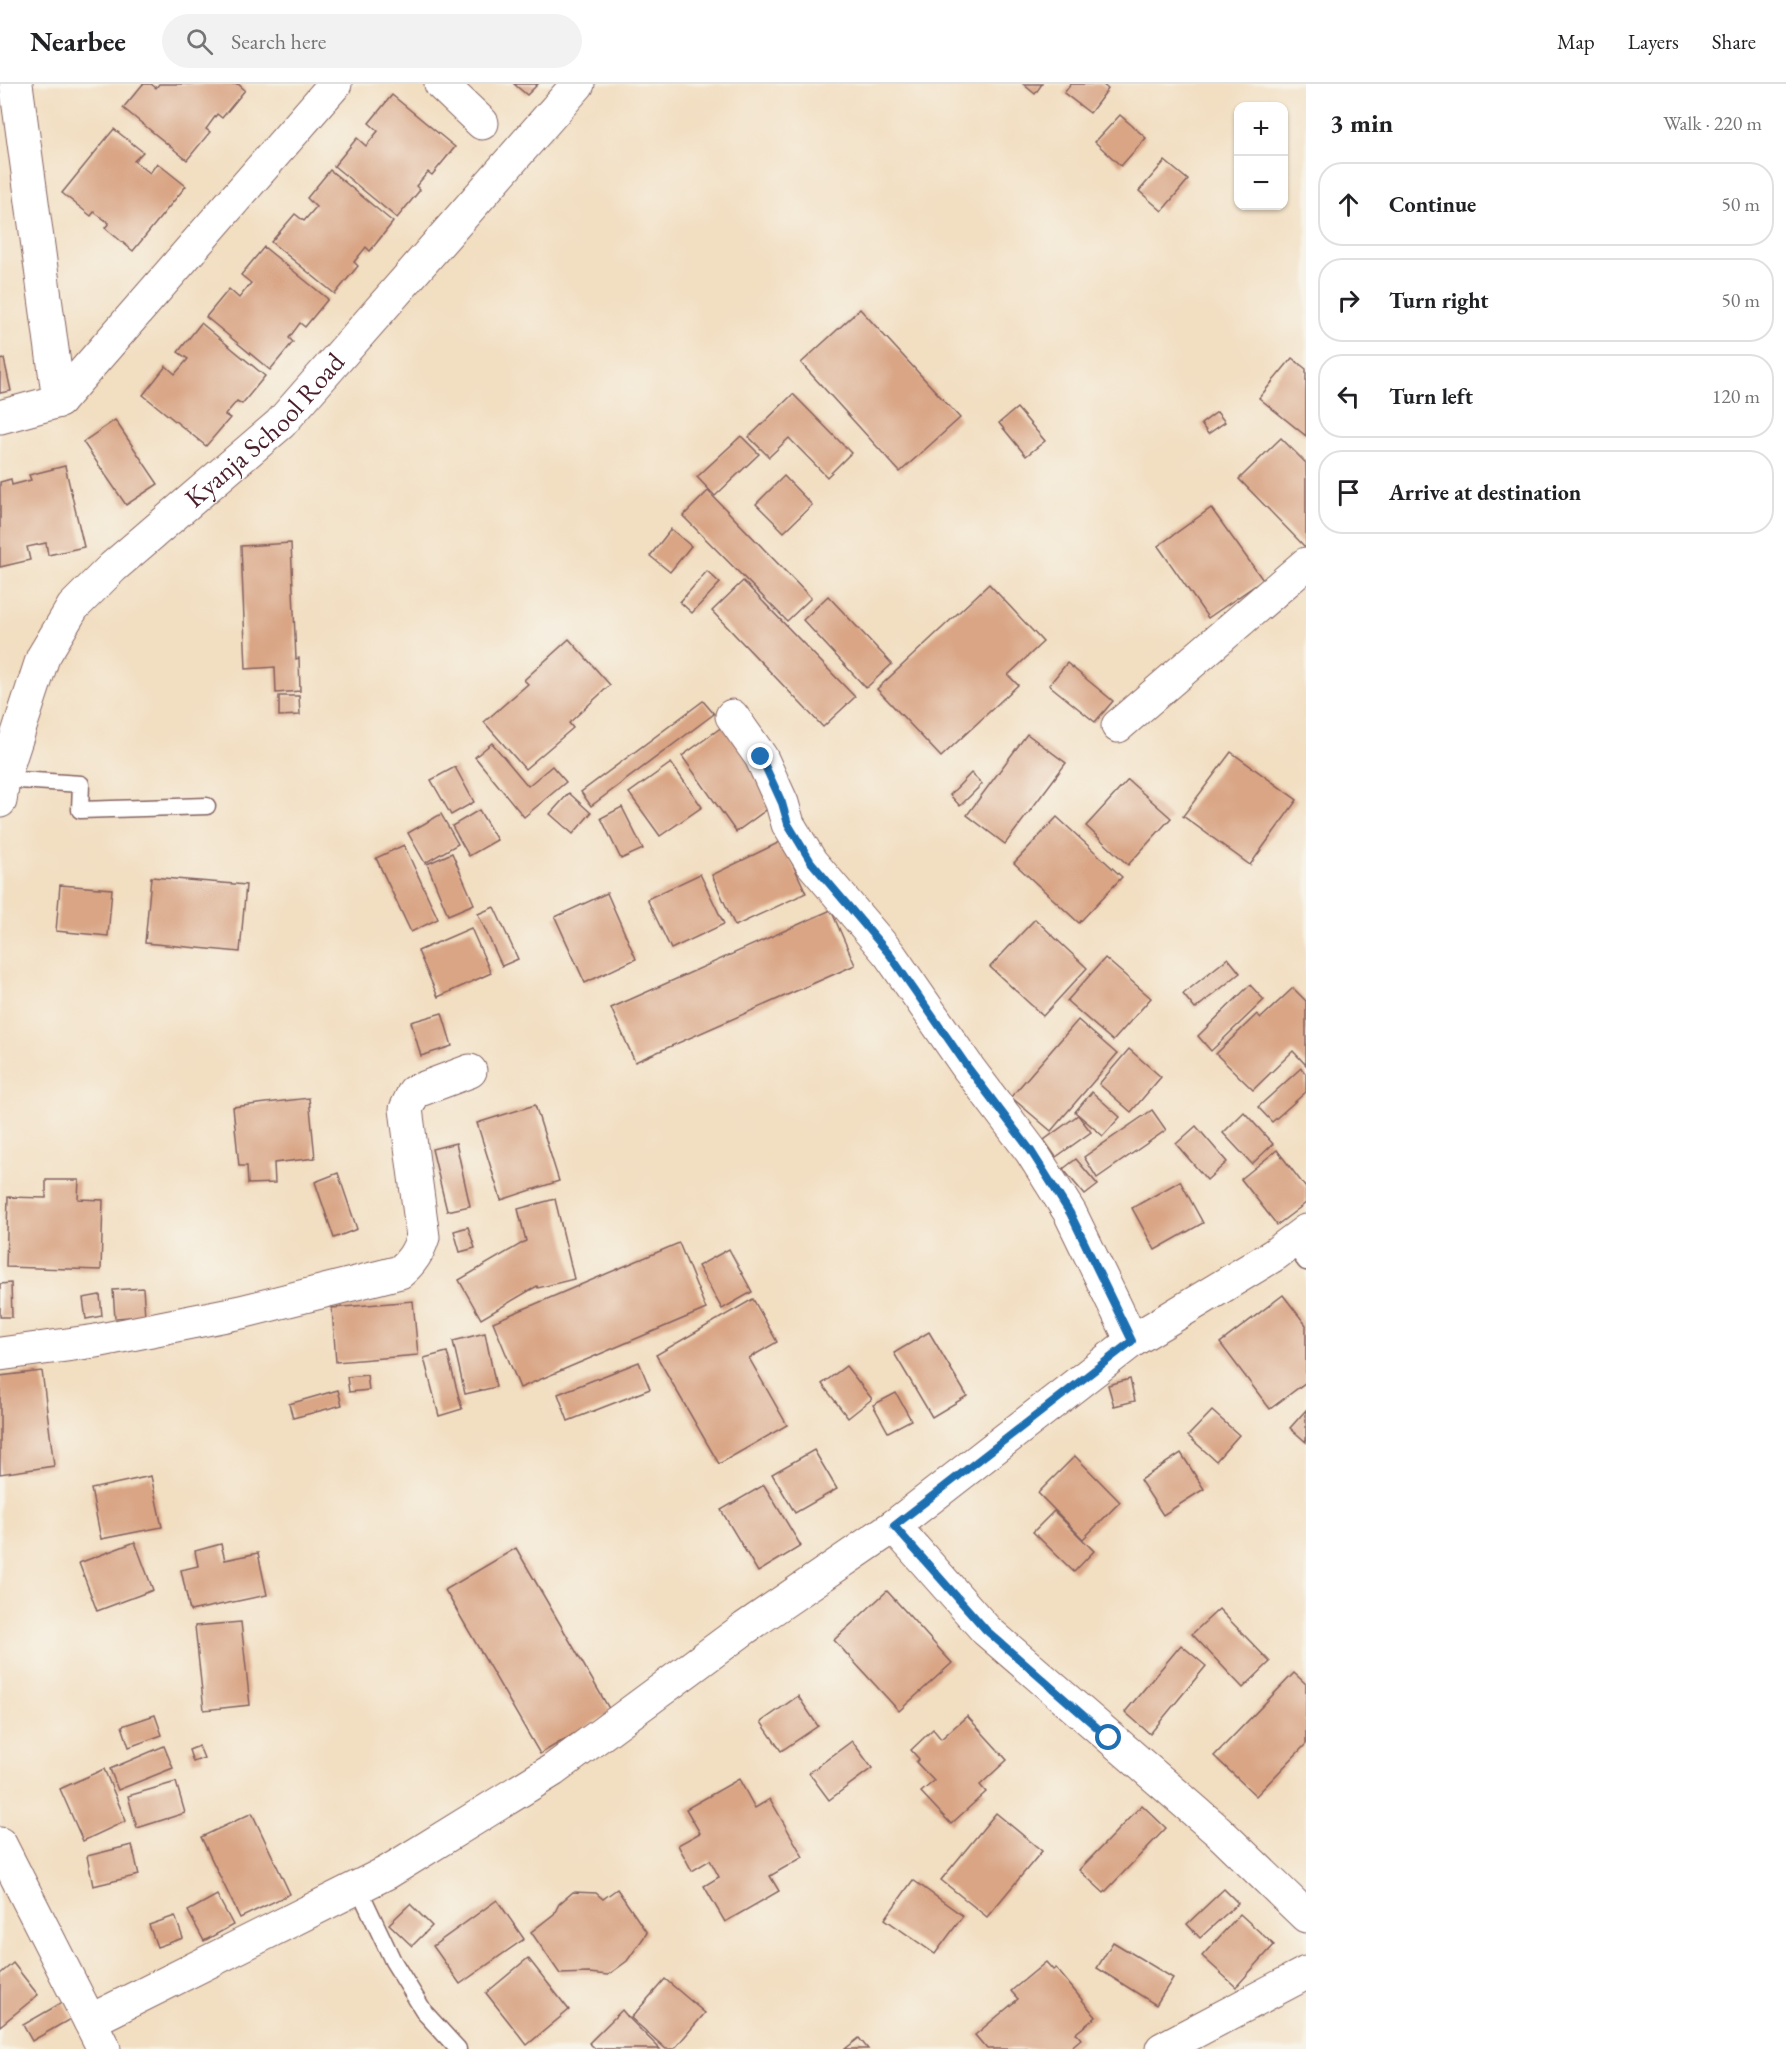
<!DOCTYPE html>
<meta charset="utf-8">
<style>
:root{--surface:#fff;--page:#f2f2f2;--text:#202124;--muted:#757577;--line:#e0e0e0}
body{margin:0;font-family:"EB Garamond",serif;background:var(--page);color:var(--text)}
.controls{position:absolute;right:18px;top:18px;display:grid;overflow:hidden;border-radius:12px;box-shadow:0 2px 4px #0004}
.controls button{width:54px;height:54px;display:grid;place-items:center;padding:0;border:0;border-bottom:2px solid var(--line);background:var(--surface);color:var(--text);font:30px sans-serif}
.stop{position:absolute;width:18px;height:18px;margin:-14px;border:4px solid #1f6fb2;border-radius:50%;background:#fff}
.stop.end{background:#1f6fb2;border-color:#fff;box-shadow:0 2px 6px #0008}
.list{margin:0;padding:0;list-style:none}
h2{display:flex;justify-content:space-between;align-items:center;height:78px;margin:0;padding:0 24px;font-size:26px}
h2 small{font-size:20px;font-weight:400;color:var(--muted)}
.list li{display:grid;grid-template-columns:39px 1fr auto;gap:18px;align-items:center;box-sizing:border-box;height:84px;margin:0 12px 12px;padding:0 12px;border:2px solid var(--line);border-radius:24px}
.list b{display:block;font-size:22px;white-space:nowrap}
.list em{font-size:20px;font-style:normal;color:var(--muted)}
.icon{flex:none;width:33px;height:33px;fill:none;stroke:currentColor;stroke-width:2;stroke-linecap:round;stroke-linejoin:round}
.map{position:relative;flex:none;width:1306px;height:1965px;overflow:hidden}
header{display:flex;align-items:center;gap:36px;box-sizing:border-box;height:84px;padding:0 30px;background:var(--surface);border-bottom:2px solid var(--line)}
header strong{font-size:28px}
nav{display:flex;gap:33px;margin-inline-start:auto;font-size:21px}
.search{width:420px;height:54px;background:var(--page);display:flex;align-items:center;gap:15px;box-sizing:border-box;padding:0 21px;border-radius:33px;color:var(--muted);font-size:22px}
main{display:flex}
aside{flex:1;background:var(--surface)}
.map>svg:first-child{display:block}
.building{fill:#d9a585}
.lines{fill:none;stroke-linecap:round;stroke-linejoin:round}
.service-casing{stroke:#856260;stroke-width:19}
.minor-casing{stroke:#856260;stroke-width:35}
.service{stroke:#fff;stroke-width:16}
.minor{stroke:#fff;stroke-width:33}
.route{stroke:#1f6fb2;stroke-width:8}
.labels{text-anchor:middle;stroke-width:6;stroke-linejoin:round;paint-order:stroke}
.street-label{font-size:27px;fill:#4a1f2b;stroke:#f7f3e8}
</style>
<header>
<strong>Nearbee</strong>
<div class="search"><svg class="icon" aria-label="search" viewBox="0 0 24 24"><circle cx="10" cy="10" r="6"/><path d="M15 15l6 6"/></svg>Search here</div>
<nav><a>Map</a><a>Layers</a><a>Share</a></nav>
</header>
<main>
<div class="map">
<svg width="1306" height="1965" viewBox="0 0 1306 1965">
<rect width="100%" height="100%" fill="#f7f3e8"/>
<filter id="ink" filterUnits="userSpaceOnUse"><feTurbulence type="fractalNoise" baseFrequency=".0167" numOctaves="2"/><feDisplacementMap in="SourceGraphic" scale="12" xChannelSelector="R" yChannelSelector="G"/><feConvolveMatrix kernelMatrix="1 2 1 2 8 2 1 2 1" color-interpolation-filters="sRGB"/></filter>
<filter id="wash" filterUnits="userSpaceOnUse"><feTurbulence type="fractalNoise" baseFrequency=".008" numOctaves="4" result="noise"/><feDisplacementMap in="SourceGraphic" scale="24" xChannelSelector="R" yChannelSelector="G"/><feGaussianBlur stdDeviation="1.35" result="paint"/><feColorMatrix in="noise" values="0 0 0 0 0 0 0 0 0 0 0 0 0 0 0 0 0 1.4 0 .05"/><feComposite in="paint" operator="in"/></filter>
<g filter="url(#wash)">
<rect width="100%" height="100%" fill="#f2dec1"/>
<g id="blocks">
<!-- building -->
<g class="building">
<path d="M 143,0 L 151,0 L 156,4 L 159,0 L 238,0 L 245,6 L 222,34 L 217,30 L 206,45 L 210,48 L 187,76 L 123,24 Z"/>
<path d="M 514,0 L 538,0 L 527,11 Z"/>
<path d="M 1023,0 L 1042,0 L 1035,10 Z"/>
<path d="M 1071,0 L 1102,0 L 1108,5 L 1090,29 L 1064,9 Z"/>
<path d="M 392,11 L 455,63 L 432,91 L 428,88 L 416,102 L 420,106 L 397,134 L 334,82 L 357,54 L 366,62 L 378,47 L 369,39 Z"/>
<path d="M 1120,31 L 1146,54 L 1121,82 L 1095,58 Z"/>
<path d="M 114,45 L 143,68 L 134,77 L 150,89 L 157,79 L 186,102 L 133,167 L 105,144 L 109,139 L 94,128 L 91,132 L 62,109 Z"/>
<path d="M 1165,77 L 1188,96 L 1162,127 L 1139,107 Z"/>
<path d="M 330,86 L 393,138 L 370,167 L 366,163 L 354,178 L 358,182 L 335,210 L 271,158 L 295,130 L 304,137 L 316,123 L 307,114 Z"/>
<path d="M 264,163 L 328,215 L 305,243 L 300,239 L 289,254 L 293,258 L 270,286 L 206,233 L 229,205 L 239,214 L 251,199 L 241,191 Z"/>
<path d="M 860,225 L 960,334 L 900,388 L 801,279 Z"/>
<path d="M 201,239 L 265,292 L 242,320 L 237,317 L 225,331 L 230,334 L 206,362 L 143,311 L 166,282 L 175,290 L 188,275 L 178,268 Z"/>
<path d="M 1292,274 L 1306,285 L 1306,352 L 1259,314 Z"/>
<path d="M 4,275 L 11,307 L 0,309 L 0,276 Z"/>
<path d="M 793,310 L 851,369 L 827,393 L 789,354 L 769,373 L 749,353 Z"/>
<path d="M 1017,324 L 1045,357 L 1026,372 L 999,339 Z"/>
<path d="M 1217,328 L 1225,338 L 1208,350 L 1201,340 Z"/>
<path d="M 115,336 L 158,400 L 126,421 L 83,358 Z"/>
<path d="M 741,352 L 759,370 L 715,412 L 697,393 Z"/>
<path d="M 1281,354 L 1306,379 L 1306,464 L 1239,395 Z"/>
<path d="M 65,382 L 84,463 L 48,471 L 46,459 L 27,463 L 30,476 L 0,483 L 0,398 L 11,395 L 12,401 L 31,396 L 29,391 Z"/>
<path d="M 784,392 L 812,421 L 784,448 L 756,420 Z"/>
<path d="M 708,407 L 811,514 L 787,537 L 683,432 Z"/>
<path d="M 1211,424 L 1263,496 L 1208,534 L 1158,462 Z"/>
<path d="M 671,445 L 691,462 L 670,488 L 650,472 Z"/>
<path d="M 291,459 L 296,575 L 299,574 L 300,607 L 276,609 L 275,583 L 246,585 L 241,462 Z"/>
<path d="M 707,487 L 720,499 L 692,529 L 680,518 Z"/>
<path d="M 743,497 L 855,613 L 823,643 L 712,527 Z"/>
<path d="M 989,500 L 1043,558 L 1008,591 L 1018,601 L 941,673 L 877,605 Z"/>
<path d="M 828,512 L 892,580 L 866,604 L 803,536 Z"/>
<path d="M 569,555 L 610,601 L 569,639 L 573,644 L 525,685 L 484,638 L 528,600 L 524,596 Z"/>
<path d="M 1067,579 L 1113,617 L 1095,638 L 1049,601 Z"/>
<path d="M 279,612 L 299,612 L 300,631 L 279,632 Z"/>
<path d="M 703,617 L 714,630 L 591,722 L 581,708 Z"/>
<path d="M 726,640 L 780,716 L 736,748 L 682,672 Z"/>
<path d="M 1027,650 L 1066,679 L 1005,760 L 967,731 Z"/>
<path d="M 492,659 L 528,702 L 552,682 L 566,698 L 524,733 L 475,673 Z"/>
<path d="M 1231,668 L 1297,716 L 1250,781 L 1183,732 Z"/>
<path d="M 671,679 L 702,723 L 660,752 L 629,709 Z"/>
<path d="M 455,683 L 474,718 L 451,731 L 431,696 Z"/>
<path d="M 971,689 L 982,700 L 960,722 L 950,711 Z"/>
<path d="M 1128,696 L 1171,734 L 1128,781 L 1086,742 Z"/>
<path d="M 569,709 L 591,729 L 573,750 L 550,730 Z"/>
<path d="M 622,723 L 643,765 L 621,775 L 601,734 Z"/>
<path d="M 479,726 L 497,756 L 469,772 L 452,742 Z"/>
<path d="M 441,730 L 458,760 L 425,779 L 408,749 Z"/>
<path d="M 1057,733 L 1122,793 L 1079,839 L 1014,779 Z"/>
<path d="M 782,757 L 806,809 L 735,842 L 712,791 Z"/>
<path d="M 404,761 L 438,835 L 411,848 L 376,774 Z"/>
<path d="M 452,769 L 474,820 L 448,831 L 427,780 Z"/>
<path d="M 700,790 L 724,840 L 671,865 L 647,815 Z"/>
<path d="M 151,793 L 246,801 L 240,868 L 145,859 Z"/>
<path d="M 60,801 L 112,805 L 108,852 L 56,847 Z"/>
<path d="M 607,809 L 636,875 L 585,899 L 555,833 Z"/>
<path d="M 494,823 L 518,875 L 502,882 L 478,830 Z"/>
<path d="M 831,826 L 855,881 L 635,978 L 611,924 Z"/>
<path d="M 1035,835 L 1087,884 L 1043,932 L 990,883 Z"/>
<path d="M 471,844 L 491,889 L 438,913 L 418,867 Z"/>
<path d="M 1105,874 L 1151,914 L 1113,957 L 1067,917 Z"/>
<path d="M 1228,874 L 1240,889 L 1195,925 L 1183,910 Z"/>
<path d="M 1250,901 L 1264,916 L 1211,967 L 1198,952 Z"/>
<path d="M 1293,904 L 1306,917 L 1306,981 L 1293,967 L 1253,1006 L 1216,970 L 1257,930 L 1261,934 Z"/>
<path d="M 442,929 L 452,962 L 421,972 L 411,938 Z"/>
<path d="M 1078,936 L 1117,970 L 1051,1047 L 1011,1013 Z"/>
<path d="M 1129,965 L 1161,993 L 1131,1028 L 1099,1000 Z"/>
<path d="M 1301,984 L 1306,990 L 1306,1008 L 1272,1038 L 1258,1023 Z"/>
<path d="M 1092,1008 L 1120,1033 L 1103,1052 L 1075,1028 Z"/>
<path d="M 309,1014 L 315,1074 L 274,1079 L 275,1099 L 248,1100 L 247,1082 L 239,1082 L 233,1023 Z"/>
<path d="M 535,1021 L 559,1097 L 501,1116 L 477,1039 Z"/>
<path d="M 1152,1026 L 1166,1046 L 1097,1094 L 1084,1073 Z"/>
<path d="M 1244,1028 L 1273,1060 L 1252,1080 L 1223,1049 Z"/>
<path d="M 1078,1031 L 1091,1048 L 1056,1073 L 1044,1056 Z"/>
<path d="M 1196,1042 L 1227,1078 L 1207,1096 L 1176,1060 Z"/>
<path d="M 456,1059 L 470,1122 L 447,1127 L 432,1065 Z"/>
<path d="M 1277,1066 L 1306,1104 L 1306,1119 L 1277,1141 L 1241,1095 Z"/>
<path d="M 1076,1075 L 1098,1101 L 1085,1111 L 1063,1085 Z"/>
<path d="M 338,1089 L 357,1145 L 334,1154 L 315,1098 Z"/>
<path d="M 46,1096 L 79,1096 L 78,1115 L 103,1116 L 101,1186 L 6,1183 L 8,1113 L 46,1114 Z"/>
<path d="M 1180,1097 L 1203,1139 L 1155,1166 L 1132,1124 Z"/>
<path d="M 555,1115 L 574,1195 L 538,1204 L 537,1202 L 481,1235 L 459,1196 L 526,1157 L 518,1125 Z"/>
<path d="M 468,1143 L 475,1164 L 460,1168 L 454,1147 Z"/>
<path d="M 679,1159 L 706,1225 L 520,1304 L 493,1238 Z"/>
<path d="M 729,1165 L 752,1208 L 722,1225 L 698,1182 Z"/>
<path d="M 11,1199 L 12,1233 L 0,1233 L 0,1200 Z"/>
<path d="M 143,1204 L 145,1232 L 115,1234 L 113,1206 Z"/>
<path d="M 100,1211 L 102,1232 L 86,1235 L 83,1214 Z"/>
<path d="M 1283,1211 L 1306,1241 L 1306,1298 L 1270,1325 L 1220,1259 Z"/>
<path d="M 753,1215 L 777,1258 L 749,1274 L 787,1341 L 719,1380 L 656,1271 Z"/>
<path d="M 413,1217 L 418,1271 L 336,1278 L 332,1224 Z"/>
<path d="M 929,1248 L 967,1312 L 932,1333 L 894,1269 Z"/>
<path d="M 485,1249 L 496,1303 L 465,1310 L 453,1257 Z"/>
<path d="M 447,1268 L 462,1325 L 439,1332 L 424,1274 Z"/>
<path d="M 639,1278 L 650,1305 L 568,1337 L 558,1310 Z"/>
<path d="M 846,1282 L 872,1315 L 848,1334 L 822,1300 Z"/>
<path d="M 42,1287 L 54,1382 L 0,1390 L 0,1292 Z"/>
<path d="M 367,1291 L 369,1306 L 349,1308 L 347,1293 Z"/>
<path d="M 1130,1295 L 1135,1317 L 1114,1322 L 1108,1301 Z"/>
<path d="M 338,1306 L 342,1321 L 293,1334 L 289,1320 Z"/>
<path d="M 896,1309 L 911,1336 L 888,1348 L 873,1321 Z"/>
<path d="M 1306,1326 L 1306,1358 L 1290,1344 Z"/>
<path d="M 1212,1327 L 1239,1351 L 1216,1377 L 1188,1352 Z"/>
<path d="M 814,1366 L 837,1405 L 795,1429 L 772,1390 Z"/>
<path d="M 1181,1369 L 1204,1405 L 1163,1431 L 1140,1396 Z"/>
<path d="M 1075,1372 L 1120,1418 L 1083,1455 L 1038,1409 Z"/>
<path d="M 151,1392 L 162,1443 L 101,1455 L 91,1405 Z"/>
<path d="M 764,1401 L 801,1462 L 758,1488 L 721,1426 Z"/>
<path d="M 1054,1427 L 1094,1467 L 1074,1488 L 1033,1448 Z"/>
<path d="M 135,1458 L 153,1506 L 97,1527 L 79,1479 Z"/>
<path d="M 221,1460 L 225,1476 L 258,1469 L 267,1511 L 190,1527 L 181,1486 L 198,1482 L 195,1467 Z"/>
<path d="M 516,1464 L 611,1628 L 540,1670 L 445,1506 Z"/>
<path d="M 887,1507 L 952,1579 L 899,1627 L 834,1556 Z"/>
<path d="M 1219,1525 L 1270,1578 L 1243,1604 L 1192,1550 Z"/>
<path d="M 241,1538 L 250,1621 L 204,1626 L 195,1542 Z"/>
<path d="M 1181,1561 L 1206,1582 L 1150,1650 L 1125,1628 Z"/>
<path d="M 1294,1589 L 1306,1600 L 1306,1660 L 1256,1712 L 1214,1672 Z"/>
<path d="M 798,1612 L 818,1642 L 781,1667 L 761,1638 Z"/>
<path d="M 155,1631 L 162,1651 L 129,1663 L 122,1642 Z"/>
<path d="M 967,1632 L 1007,1676 L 980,1701 L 986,1708 L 951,1740 L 921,1708 L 934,1697 L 916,1678 L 919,1675 L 911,1666 L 933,1645 L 941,1655 Z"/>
<path d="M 852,1657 L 872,1684 L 829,1716 L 809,1689 Z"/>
<path d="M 164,1662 L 173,1684 L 118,1706 L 110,1685 Z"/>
<path d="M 199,1662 L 204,1674 L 193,1678 L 189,1666 Z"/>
<path d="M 104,1685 L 126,1737 L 83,1757 L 60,1705 Z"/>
<path d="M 739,1695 L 755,1724 L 770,1715 L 803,1773 L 770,1792 L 779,1807 L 725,1838 L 704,1802 L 719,1793 L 710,1776 L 692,1787 L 678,1761 L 700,1749 L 686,1725 Z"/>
<path d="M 176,1698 L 185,1729 L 137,1744 L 128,1712 Z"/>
<path d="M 1142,1721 L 1166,1744 L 1104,1809 L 1079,1786 Z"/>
<path d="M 252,1729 L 290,1810 L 240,1834 L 201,1753 Z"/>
<path d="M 996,1729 L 1042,1767 L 987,1833 L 941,1796 Z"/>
<path d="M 132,1761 L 139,1791 L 93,1802 L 87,1772 Z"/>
<path d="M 913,1796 L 963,1832 L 935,1870 L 885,1835 Z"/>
<path d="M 617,1805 L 647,1849 L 627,1877 L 608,1891 L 589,1889 L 560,1890 L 531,1848 L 554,1830 L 559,1820 L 573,1808 L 596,1809 L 603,1815 Z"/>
<path d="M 1224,1805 L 1238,1819 L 1200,1854 L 1187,1840 Z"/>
<path d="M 217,1811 L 233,1841 L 204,1857 L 188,1827 Z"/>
<path d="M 497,1816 L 524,1855 L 460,1900 L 433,1862 Z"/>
<path d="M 410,1820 L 432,1842 L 412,1862 L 389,1840 Z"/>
<path d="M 1240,1830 L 1274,1861 L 1236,1903 L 1202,1872 Z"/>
<path d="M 175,1832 L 183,1854 L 157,1863 L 149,1841 Z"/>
<path d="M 1113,1858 L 1173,1894 L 1156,1921 L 1097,1884 Z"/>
<path d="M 528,1874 L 569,1926 L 527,1961 L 486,1909 Z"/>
<path d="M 1046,1878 L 1053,1886 L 1056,1884 L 1096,1933 L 1076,1949 L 1081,1955 L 1069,1965 L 987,1965 L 975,1951 L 1018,1915 L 1011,1907 Z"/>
<path d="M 13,1879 L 38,1911 L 0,1942 L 0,1890 Z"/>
<path d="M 665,1895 L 705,1929 L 674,1965 L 666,1965 L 631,1934 Z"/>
<path d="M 63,1918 L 72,1934 L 32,1957 L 23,1941 Z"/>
<path d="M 622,1926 L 627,1932 L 660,1965 L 596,1965 L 589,1959 Z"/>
<path d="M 859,1954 L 868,1965 L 845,1965 Z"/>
</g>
</g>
</g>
<g filter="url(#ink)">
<use href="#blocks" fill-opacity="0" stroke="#856260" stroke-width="1.5"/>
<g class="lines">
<!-- service casing -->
<g class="service-casing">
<g id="service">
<path d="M 3,695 L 81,700 L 80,726 L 207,722"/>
<path d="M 1291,1158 L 1306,1178"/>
<path d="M 358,1803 L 393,1877 L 425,1929 L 458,1965"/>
</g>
</g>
<!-- minor casing -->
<g class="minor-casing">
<g id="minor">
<path d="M 441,0 L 482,39"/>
<path d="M 59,317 L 335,0"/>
<path d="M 0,333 L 59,317 L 16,0"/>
<path d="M 732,632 L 761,673 L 782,719 L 788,740 L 811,778 L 890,871 L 969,985 L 1031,1067 L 1070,1129 L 1132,1257"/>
<path d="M 1118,642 L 1306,480"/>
<path id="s1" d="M 0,717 L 3,695 L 43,573 L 73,523 L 113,483 L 280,340 L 578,0"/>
<path d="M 0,1270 L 96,1257 L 241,1228 L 400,1188 C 412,1178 418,1168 423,1153 L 406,1025 L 414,1008 L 470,987"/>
<path d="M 894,1442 L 986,1546 L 1218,1747 L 1306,1832"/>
<path d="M 0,1760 L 104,1965"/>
<path d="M 90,1937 L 388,1788 L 553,1686 L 745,1544 L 894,1442 L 1132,1257 L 1274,1171 L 1306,1147"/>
<path d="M 1162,1965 L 1306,1889"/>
</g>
</g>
<!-- service -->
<use href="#service" class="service"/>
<!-- minor -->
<use href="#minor" class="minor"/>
</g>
</g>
<g class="lines" filter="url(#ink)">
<!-- route -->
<path class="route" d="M 761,673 L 782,719 L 788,740 L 811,778 L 890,871 L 969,985 L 1031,1067 L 1070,1129 L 1132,1257 L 894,1442 L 986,1546 L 1109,1654"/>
</g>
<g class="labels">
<!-- street labels -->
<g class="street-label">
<text dy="9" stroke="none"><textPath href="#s1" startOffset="470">Kyanja School Road</textPath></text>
</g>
</g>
</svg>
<div class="controls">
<button>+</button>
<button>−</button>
</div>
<div class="stop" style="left:1109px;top:1654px"></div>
<div class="stop end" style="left:761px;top:673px"></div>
</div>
<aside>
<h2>3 min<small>Walk · 220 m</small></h2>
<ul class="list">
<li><svg class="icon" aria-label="ahead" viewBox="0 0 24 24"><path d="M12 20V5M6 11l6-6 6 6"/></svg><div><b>Continue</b></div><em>50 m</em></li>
<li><svg class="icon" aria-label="right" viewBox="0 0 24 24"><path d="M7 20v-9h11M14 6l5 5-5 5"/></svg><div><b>Turn right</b></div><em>50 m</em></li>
<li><svg class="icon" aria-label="left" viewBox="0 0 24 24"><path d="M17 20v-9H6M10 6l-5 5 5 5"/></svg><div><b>Turn left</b></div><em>120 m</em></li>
<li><svg class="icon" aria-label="arrive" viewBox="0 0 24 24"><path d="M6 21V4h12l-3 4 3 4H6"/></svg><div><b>Arrive at destination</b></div></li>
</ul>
</aside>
</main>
